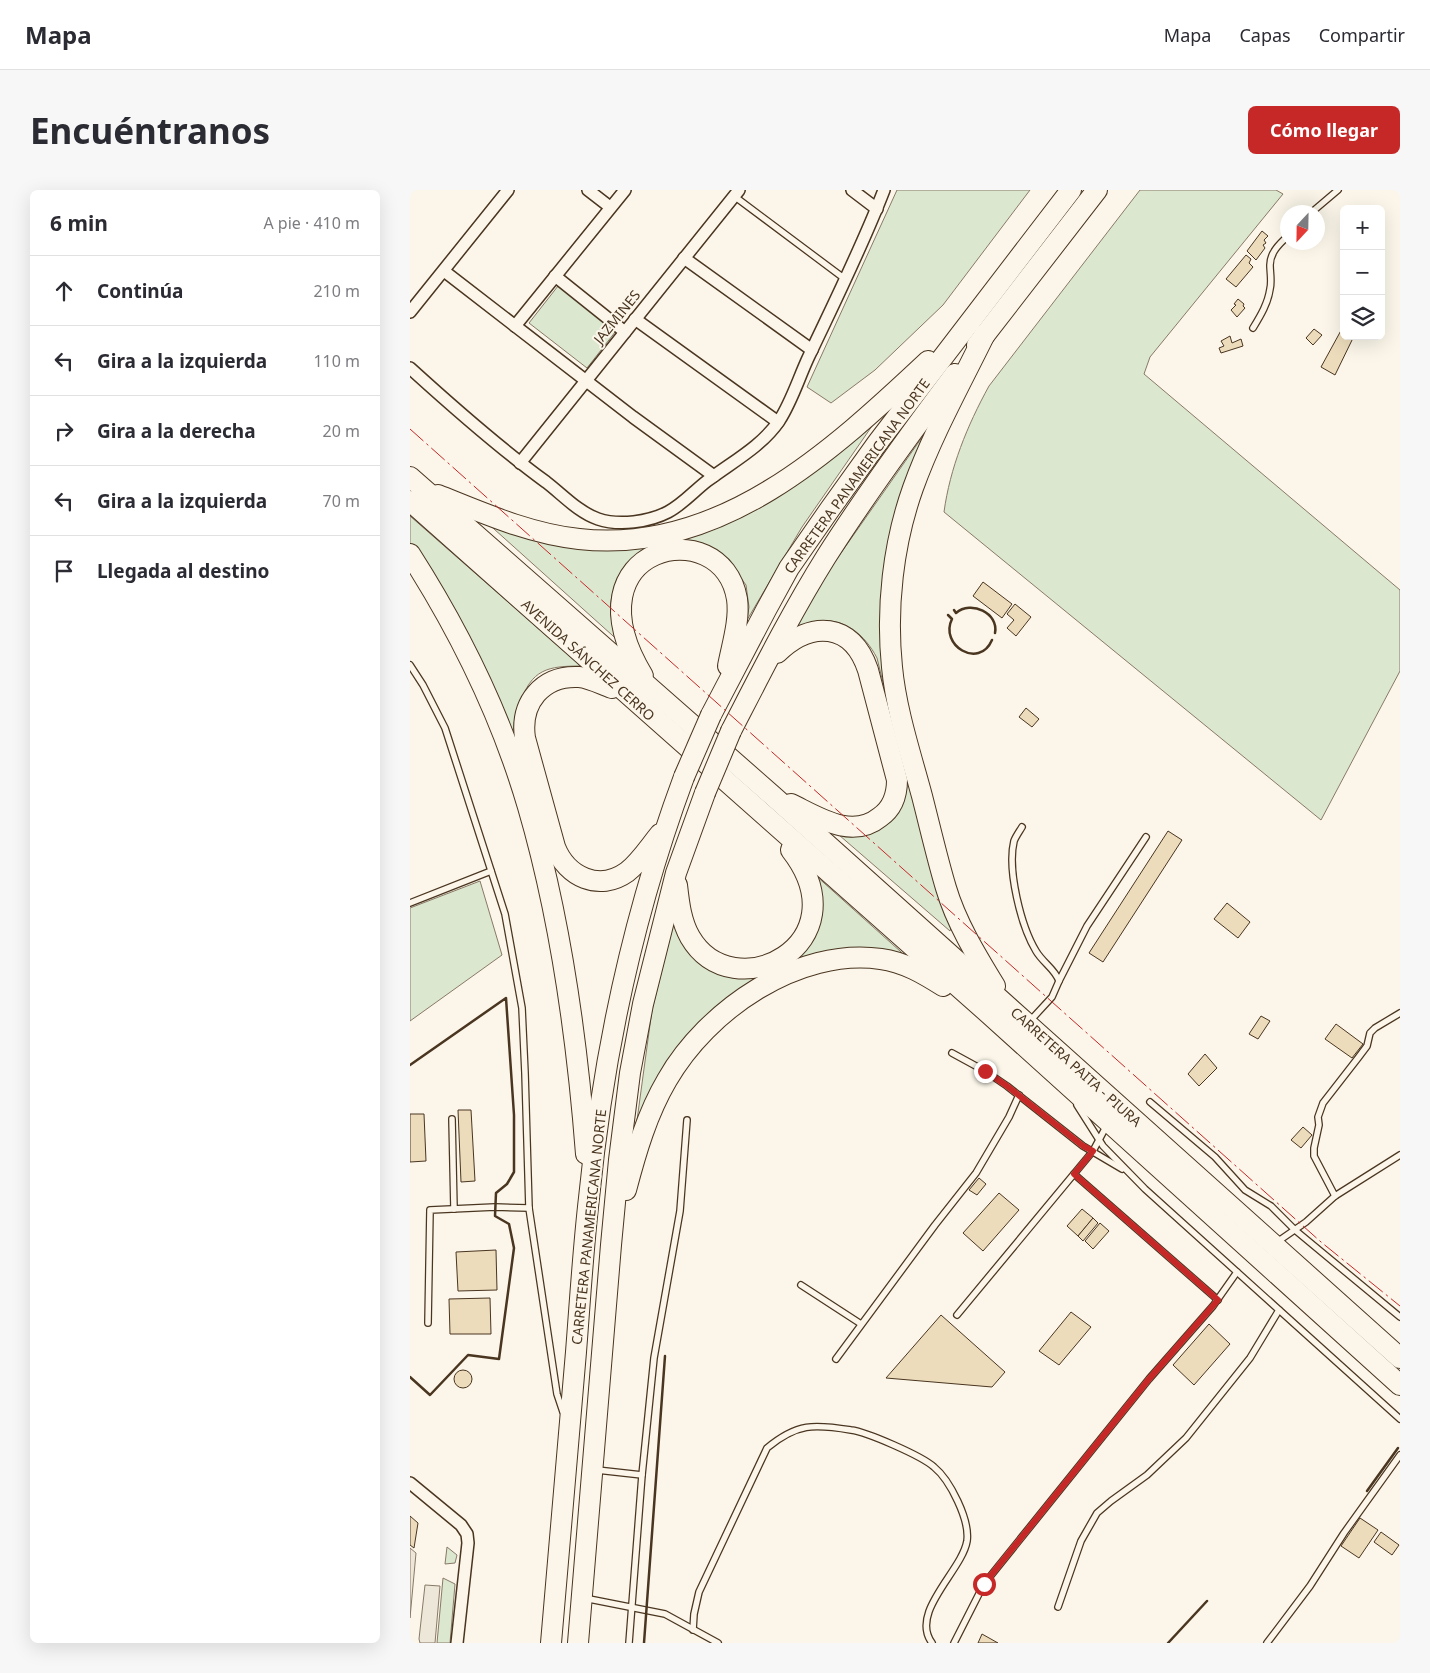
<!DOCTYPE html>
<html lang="es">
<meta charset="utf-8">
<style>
:root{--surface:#fff;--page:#f7f7f7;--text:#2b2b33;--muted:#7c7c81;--line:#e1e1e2;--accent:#c62828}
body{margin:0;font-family:"Noto Sans",sans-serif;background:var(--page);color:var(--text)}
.controls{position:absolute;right:15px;top:15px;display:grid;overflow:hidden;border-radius:8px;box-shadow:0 5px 20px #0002}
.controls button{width:45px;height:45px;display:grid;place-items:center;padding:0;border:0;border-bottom:1px solid var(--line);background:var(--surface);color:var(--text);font:25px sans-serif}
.compass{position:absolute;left:870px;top:15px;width:45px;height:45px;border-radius:50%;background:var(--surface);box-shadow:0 5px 20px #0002;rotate:202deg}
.stop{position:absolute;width:15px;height:15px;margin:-11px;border:4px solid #c62828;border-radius:50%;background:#fff}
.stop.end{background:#c62828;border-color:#fff;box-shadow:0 1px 5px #0008}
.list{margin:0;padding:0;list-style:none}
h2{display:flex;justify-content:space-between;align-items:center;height:65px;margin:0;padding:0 20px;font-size:21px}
h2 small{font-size:16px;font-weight:400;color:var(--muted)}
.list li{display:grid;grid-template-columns:32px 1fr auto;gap:15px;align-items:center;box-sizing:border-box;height:70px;padding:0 20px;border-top:1px solid var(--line)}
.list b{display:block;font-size:19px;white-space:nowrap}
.list em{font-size:16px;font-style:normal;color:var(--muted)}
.icon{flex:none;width:28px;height:28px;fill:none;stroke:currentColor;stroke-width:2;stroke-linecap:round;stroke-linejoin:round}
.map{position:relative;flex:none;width:990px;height:1453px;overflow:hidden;border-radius:8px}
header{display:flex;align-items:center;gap:30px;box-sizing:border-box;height:70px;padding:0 25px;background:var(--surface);border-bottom:1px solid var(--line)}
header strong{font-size:24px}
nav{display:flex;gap:28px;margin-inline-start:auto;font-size:18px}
.intro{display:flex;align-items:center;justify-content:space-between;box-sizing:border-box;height:120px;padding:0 30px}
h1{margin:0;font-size:35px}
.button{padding:12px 22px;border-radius:8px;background:var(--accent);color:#fff;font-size:18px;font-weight:700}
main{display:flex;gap:30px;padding:0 30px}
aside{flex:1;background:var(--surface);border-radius:8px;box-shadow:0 5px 20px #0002}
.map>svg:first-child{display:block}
.green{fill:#dce7d0;stroke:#887966}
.parking{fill:#ede7d9;stroke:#887966}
.building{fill:#ecdcbc;stroke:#4a3520}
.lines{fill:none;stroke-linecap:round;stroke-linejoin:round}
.lane-casing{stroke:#4a3520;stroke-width:8}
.street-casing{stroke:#4a3520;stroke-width:14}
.highway-casing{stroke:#4a3520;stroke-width:22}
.lane{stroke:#fbf6e9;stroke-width:5.5}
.street{stroke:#fbf6e9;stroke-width:11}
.highway{stroke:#fbf6e9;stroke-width:20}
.highway-bridge-casing{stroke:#4a3520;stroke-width:22;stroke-linecap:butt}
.highway-bridge{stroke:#fbf6e9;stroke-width:20}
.wall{stroke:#4a3520;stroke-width:2.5}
.power{stroke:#c62828;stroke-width:1;stroke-dasharray:18 4 2.5 4;stroke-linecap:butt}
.route{stroke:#c62828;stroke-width:6}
.labels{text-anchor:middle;stroke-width:4;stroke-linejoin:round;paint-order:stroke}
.street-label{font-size:14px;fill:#4a3520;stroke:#fbf6e9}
</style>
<header>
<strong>Mapa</strong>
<nav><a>Mapa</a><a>Capas</a><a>Compartir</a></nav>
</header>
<div class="intro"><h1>Encuéntranos</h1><a class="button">Cómo llegar</a></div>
<main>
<aside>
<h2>6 min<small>A pie · 410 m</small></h2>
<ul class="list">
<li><svg class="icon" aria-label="ahead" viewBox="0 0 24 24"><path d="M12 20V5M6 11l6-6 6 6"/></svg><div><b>Continúa</b></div><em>210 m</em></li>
<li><svg class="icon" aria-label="left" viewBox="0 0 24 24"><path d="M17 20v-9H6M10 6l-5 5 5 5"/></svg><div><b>Gira a la izquierda</b></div><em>110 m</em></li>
<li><svg class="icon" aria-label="right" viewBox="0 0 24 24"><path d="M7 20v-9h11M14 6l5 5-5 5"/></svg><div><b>Gira a la derecha</b></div><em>20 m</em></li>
<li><svg class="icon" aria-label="left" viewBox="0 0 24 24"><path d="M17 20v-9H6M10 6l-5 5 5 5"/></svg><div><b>Gira a la izquierda</b></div><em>70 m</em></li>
<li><svg class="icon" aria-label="arrive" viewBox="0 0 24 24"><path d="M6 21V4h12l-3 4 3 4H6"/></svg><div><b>Llegada al destino</b></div></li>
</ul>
</aside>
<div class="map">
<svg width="990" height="1453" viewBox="0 0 990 1453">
<rect width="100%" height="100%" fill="#fbf6e9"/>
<!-- green -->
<g class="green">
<path d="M 487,0 L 620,0 L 533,115 L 465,180 L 421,213 L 397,197 Z"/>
<path d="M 730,0 L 866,0 L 873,4 L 740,167 L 734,184 L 990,400 L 990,481 L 911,630 L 534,322 C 540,278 557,236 579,196 Z"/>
<path d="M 148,96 L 206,141 L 177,178 L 119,133 Z"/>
<path d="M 469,226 L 392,337 L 337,430 L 339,417 L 336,395 L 322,376 L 261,352 Z"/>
<path d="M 520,236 L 493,304 L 486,546 L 467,468 C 455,445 434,426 406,432 C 398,434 389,439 381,443 L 419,380 Z"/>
<path d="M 0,326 L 171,476 C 138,476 121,479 110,514 C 108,521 104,529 104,536 C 103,546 110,564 113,574 L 14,373 L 0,353 Z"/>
<path d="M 74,330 L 195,358 L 241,356 C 218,369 197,397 201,425 C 202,435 207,445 212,454 Z"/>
<path d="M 491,565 L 541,738 L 540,741 L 429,645 L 441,647 L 460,643 Z"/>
<path d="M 404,684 L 500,770 L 432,760 L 416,761 L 377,776 L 411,720 L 411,708 Z"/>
<path d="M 70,691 L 92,765 L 0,831 L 0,718 Z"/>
<path d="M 266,723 L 321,786 L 335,787 L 357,786 L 331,802 L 225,945 L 242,820 Z"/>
<path d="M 37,1357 L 47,1365 L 45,1373 L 35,1374 Z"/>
<path d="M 33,1388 L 45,1394 L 40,1453 L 27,1453 Z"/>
</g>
<!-- parking -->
<g class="parking">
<path d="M 0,1358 L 6,1363 L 0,1428 Z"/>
<path d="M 15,1395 L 30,1396 L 25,1453 L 10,1453 L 9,1449 Z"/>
</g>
<!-- building -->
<g class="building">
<path d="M 852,41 L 858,46 L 854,50 L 856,53 L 853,55 L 855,58 L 846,70 L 837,61 Z"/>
<path d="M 836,65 L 841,69 L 839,73 L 843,77 L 826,97 L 816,89 Z"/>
<path d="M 828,109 L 834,114 L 833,116 L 835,118 L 827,127 L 821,120 L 826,115 L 824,114 Z"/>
<path d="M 934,135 L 934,146 L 944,146 L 925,185 L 911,177 Z"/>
<path d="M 904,139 L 912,145 L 903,155 L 896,148 Z"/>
<path d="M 820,146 L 822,153 L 831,149 L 833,156 L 811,163 L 809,158 L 814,156 L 811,151 Z"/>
<path d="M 573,392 L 602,414 L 592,428 L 563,406 Z"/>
<path d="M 605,414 L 621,427 L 606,446 L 597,438 L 604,430 L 597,424 Z"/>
<path d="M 616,518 L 629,529 L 622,537 L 609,527 Z"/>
<path d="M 758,641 L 772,650 L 693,772 L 679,763 Z"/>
<path d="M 817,713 L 840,732 L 828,748 L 804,729 Z"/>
<path d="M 851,826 L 860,831 L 848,849 L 839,844 Z"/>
<path d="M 926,834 L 953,854 L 942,868 L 915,849 Z"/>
<path d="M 795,864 L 807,878 L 789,896 L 778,884 Z"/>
<path d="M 48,920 L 61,920 L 65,991 L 51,992 Z"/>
<path d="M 0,924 L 14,924 L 16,971 L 0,972 Z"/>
<path d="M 893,937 L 902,945 L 891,958 L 881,950 Z"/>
<path d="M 569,988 L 576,994 L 567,1005 L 559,1000 Z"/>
<path d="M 589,1003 L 609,1020 L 573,1061 L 553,1043 Z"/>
<path d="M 672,1019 L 683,1028 L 668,1046 L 657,1036 Z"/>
<path d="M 683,1028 L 688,1033 L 673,1051 L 668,1046 Z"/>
<path d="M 690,1033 L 699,1041 L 683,1059 L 675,1051 Z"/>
<path d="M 86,1060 L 87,1100 L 48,1101 L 46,1062 Z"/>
<path d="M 80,1108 L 81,1144 L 40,1144 L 39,1109 Z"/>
<path d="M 661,1122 L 681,1137 L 649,1175 L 629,1161 Z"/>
<path d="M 531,1125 L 595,1182 L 582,1197 L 476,1188 Z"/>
<path d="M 799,1134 L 820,1154 L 784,1195 L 763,1175 Z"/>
<circle cx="53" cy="1189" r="9"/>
<path d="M 0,1326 L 8,1333 L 4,1358 L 0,1355 Z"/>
<path d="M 950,1328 L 968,1340 L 949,1368 L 931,1356 Z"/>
<path d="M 971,1342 L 989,1355 L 982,1365 L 964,1352 Z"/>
<path d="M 572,1444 L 588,1453 L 568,1453 Z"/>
</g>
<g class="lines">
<!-- lane casing -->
<g class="lane-casing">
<g id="lane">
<path d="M 324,6 L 435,89"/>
<path d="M 902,22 L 928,0"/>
<path d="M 843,138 C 851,125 858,113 860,99 C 862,91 860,83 860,75 C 860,63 869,54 878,46"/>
<path d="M 0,475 L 13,495 L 35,538 L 95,724 L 112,818 L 115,883 L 119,1018 L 147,1204 L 153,1222"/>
<path d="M 612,637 C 609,642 606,646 604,651 C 597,680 611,736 626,761 C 633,773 645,779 649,791 L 642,807 L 619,832"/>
<path d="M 0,713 L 81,681"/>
<path d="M 649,791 L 677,736 L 736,647"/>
<path d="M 542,863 L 575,881 L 597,896 L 673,956 L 712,979"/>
<path d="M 740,912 L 805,967 L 835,1000 L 861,1016 L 885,1040 L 990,1127"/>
<path d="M 667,915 L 693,956 L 735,999 L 990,1229"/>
<path d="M 42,929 L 44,1019"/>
<path d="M 664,984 L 808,1110"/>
<path d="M 925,1006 L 904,966 L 904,958 L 909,935 L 908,927 L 913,913 L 948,868 L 957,856 L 960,843 L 965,838 L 990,823"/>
<path d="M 867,1052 L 896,1032 L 925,1006 L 990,965"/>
<path d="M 391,1095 L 451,1134"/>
<path d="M 547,1125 L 683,961 L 697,935"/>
<path d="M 18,1133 L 20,1020 L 85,1017 L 119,1018"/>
<path d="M 426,1169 L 525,1035 L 566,983 L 599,927 L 609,905"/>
<path d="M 187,1280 L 232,1285"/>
<path d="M 174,1408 L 255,1424 L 308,1453"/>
<path d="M 648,1417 L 671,1351 L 687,1323 L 701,1311 L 737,1285 L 776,1248 L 840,1168 L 869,1120"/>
<path d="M 283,1440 L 284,1424 L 289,1402 L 357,1258 C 387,1233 404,1234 441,1240 C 457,1242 512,1266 524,1277 C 540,1290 560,1330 557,1351 C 552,1381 499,1422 522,1453"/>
<path d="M 219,1453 L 232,1285 L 244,1168 L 270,1021 L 277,930"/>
<path d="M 544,1453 L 574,1394 L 739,1189 L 803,1116 L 827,1082"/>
<path d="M 857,1453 L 900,1396 L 934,1343 L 990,1265"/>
</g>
</g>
<!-- street casing -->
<g class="street-casing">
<g id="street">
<path d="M 178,0 L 200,17"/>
<path d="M 442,0 L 467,19"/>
<path d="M 274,68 L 402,160"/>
<path d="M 34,81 L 223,227 L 304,286"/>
<path d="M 145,86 L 215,142"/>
<path d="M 0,122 L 98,0"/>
<path d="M 225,129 L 368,232"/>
<path d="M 105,136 L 215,0"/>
<path d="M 0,178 C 44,218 88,257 136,292 C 153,305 168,322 188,329 C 209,336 239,332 258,322 C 273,314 284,301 297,291 C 322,272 351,257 369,231 C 382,211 389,187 399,166 C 425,111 452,57 474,0"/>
<path d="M 110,273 L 329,0"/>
<path d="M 0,1293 L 51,1335 L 57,1344 L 58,1353 L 47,1453"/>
</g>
</g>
<!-- highway casing -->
<g class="highway-casing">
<g id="highway">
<path d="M 575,144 C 550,195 522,245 503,298 C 483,354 476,418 482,477 C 486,520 501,565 512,606 C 520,637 527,668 536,698 C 546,732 566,765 585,796"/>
<path d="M 567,155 L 687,0"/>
<path d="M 0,287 L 363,606 L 990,1168"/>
<path d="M 28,305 C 73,323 120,344 169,349 C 310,365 422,261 518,171"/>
<path d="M 0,311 L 578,823 L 990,1195"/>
<path d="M 0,364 C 50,442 92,528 118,617 C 151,730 167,847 176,964"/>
<path d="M 367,463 C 401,430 442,432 458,480 L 487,590 C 487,605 483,618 470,627 C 442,650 408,627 381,614"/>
<path d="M 233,486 C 154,355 312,320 327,409 C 330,430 322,455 318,476"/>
<path d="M 202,498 C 191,494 180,488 169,487 C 132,485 110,513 115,548 L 145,657 C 157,687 189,702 217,682 C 230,672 240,656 250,644"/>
<path d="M 301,525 L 356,420 L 379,378 L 420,319 L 468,252 L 661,0"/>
<path d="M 321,541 C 351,483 381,423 416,367 C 456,304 500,244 545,184"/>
<path d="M 267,695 C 269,713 271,731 280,747 C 323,821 454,754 381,660"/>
<path d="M 216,1000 C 226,962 237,924 257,890 C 297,820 388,757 471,769 C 494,772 514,784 533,796"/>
<path d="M 141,1453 C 149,1356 157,1259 166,1162 C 170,1111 173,1060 179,1008 C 193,865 224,722 274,587"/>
<path d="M 168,1453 L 201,1055 L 209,970 L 220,883 L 233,814 L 266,683 L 295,603"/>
</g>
</g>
<!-- lane -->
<use href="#lane" class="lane"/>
<!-- street -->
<use href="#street" class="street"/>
<!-- highway -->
<use href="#highway" class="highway"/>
<!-- highway-bridge casing -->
<g class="highway-bridge-casing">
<g id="highway-bridge">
<path d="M 274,587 L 301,525"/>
<path d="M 295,603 L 321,541"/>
</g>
</g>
<!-- highway-bridge -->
<use href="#highway-bridge" class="highway-bridge"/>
<!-- wall -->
<g class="wall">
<path d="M 544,420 L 546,423 C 561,410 589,423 585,443"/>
<path d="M 538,425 L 542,429 C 529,455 569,480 582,450"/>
<path d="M 0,875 L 96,808 L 104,925 L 104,982 L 97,994 L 86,1003 L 85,1026 L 99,1034 L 104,1058 L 89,1169 L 58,1165 L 20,1205 L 0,1187"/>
<path d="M 957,1301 L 988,1258"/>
<path d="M 234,1453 L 255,1166"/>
<path d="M 758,1453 L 797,1411"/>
</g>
<!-- power -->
<path class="power" d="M 0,239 L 911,1052 L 990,1116"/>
</g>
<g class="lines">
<!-- route -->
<path class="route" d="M 574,1394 L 739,1189 L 808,1110 L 664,984 L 683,961 L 673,956 L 597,896 L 575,881"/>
</g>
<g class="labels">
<!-- street labels -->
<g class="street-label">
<text transform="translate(207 127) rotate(-51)" y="5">JAZMINES</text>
<text transform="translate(447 286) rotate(-54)" y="5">CARRETERA PANAMERICANA NORTE</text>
<text transform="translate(178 470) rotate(42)" y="5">AVENIDA SÁNCHEZ CERRO</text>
<text transform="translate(666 877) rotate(42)" y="5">CARRETERA PAITA - PIURA</text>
<text transform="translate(179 1037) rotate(-84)" y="5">CARRETERA PANAMERICANA NORTE</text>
</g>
</g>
</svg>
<div class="controls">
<button>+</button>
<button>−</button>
<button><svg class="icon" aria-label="layers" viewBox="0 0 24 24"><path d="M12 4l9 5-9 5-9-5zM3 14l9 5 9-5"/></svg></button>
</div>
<svg class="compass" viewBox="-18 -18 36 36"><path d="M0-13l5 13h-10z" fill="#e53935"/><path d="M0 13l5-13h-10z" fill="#7c7c81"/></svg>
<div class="stop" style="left:574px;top:1394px"></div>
<div class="stop end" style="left:575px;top:881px"></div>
</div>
</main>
